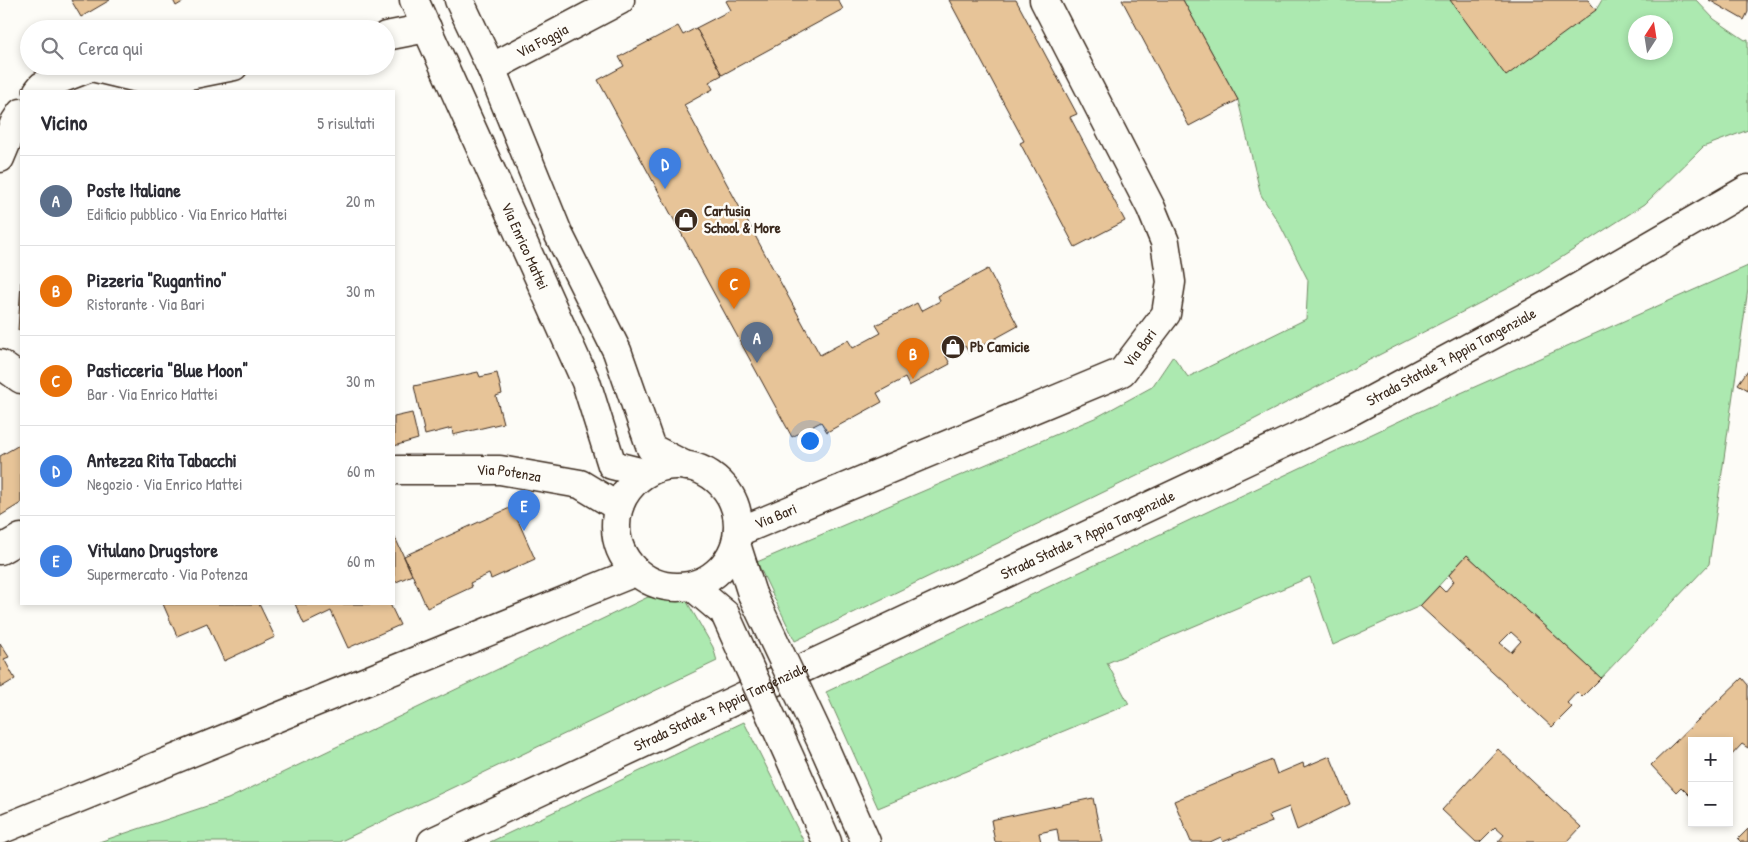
<!DOCTYPE html>
<html lang="it">
<meta charset="utf-8">
<style>
:root{--surface:#fff;--page:#f2f2f3;--text:#2b2b33;--muted:#7c7c81;--line:#e1e1e2;--accent:#0f766e}
body{margin:0;font-family:"Patrick Hand",sans-serif;background:var(--page);color:var(--text)}
.controls{position:absolute;right:15px;bottom:15px;display:grid;overflow:hidden;border-radius:0px;box-shadow:0 2px 8px #0003}
.controls button{width:45px;height:45px;display:grid;place-items:center;padding:0;border:0;border-bottom:1px solid var(--line);background:var(--surface);color:var(--text);font:25px sans-serif}
.compass{position:absolute;left:1628px;top:15px;width:45px;height:45px;border-radius:50%;background:var(--surface);box-shadow:0 2px 8px #0003;rotate:12deg}
.you{position:absolute;left:809px;top:440px;width:18px;height:18px;margin:-12px;border:4px solid #fff;border-radius:50%;background:#1a73e8;box-shadow:0 0 0 8px #1a73e833}
.badge{display:grid;place-items:center;width:32px;height:32px;border-radius:50%;background:var(--accent);color:#fff;font-size:16px;font-weight:700}
.pin{position:absolute;translate:-50% -41px;filter:drop-shadow(0 1px 2px #0008)}
.pin::after{content:'';position:absolute;top:26px;width:18px;height:15px;background:inherit;clip-path:polygon(0 0,100% 0,50% 100%)}
.list{margin:0;padding:0;list-style:none}
h2{display:flex;justify-content:space-between;align-items:center;height:65px;margin:0;padding:0 20px;font-size:21px}
h2 small{font-size:16px;font-weight:400;color:var(--muted)}
.list li{display:grid;grid-template-columns:32px 1fr auto;gap:15px;align-items:center;box-sizing:border-box;height:90px;padding:0 20px;border-top:1px solid var(--line)}
.list b{display:block;font-size:19px;white-space:nowrap}
.list p{margin:0;font-size:16px;white-space:nowrap;color:var(--muted)}
.list em{font-size:16px;font-style:normal;color:var(--muted)}
.icon{flex:none;width:28px;height:28px;fill:none;stroke:currentColor;stroke-width:2;stroke-linecap:round;stroke-linejoin:round}
.map{position:relative;flex:none;width:1748px;height:842px;overflow:hidden}
.search{position:absolute;background:var(--surface);box-shadow:0 2px 8px #0003;left:20px;top:20px;width:375px;height:55px;display:flex;align-items:center;gap:12px;box-sizing:border-box;padding:0 18px;border-radius:28px;color:var(--muted);font-size:19px}
.panel{position:absolute;background:var(--surface);box-shadow:0 2px 8px #0003;left:20px;top:90px;width:375px;height:515px;border-radius:0px}
.map>svg:first-child{display:block}
.green{fill:#ace9b0;stroke:#748a67;fill-rule:evenodd}
.building{fill:#e7c498;stroke:#3b2a1e;fill-rule:evenodd}
.lines{fill:none;stroke-linecap:round;stroke-linejoin:round}
.minor-casing{stroke:#3b2a1e;stroke-width:31}
.tertiary-casing{stroke:#3b2a1e;stroke-width:31}
.trunk-casing{stroke:#3b2a1e;stroke-width:31}
.minor{stroke:#fdfcf7;stroke-width:28}
.tertiary{stroke:#fdfcf7;stroke-width:28}
.trunk{stroke:#fdfcf7;stroke-width:28}
.tertiary-bridge-casing{stroke:#3b2a1e;stroke-width:31;stroke-linecap:butt}
.tertiary-bridge{stroke:#fdfcf7;stroke-width:28}
.labels{text-anchor:middle;stroke-width:5;stroke-linejoin:round;paint-order:stroke}
.street-label{font-size:15px;fill:#3b2a1e;stroke:#fdfcf7}
.poi-label{font-size:15px;font-weight:bold;fill:#3b2a1e;stroke:#fdfcf7;text-anchor:start}
</style>
<div class="map">
<svg width="1748" height="842" viewBox="0 0 1748 842">
<rect width="100%" height="100%" fill="#fdfcf7"/>
<filter id="ink" filterUnits="userSpaceOnUse"><feTurbulence type="fractalNoise" baseFrequency=".02" numOctaves="2"/><feDisplacementMap in="SourceGraphic" scale="10" xChannelSelector="R" yChannelSelector="G"/><feConvolveMatrix kernelMatrix="1 2 1 2 8 2 1 2 1" color-interpolation-filters="sRGB"/></filter>
<g filter="url(#ink)">
<!-- green -->
<g class="green">
<path d="M 1183,0 L 1450,0 L 1596,10 L 1602,0 L 1696,0 L 1714,19 L 1745,40 L 1748,39 L 1748,130 L 1703,147 L 1645,204 L 1534,275 L 1253,420 L 795,641 L 757,562 L 1097,417 L 1152,387 L 1173,356 L 1188,377 L 1306,319 L 1308,280 L 1280,225 L 1261,195 L 1238,100 ZM 1636,22 L 1666,22 L 1666,52 L 1636,52 Z"/>
<path d="M 1748,266 L 1748,289 L 1709,564 L 1601,678 L 1467,555 L 1420,606 L 1333,645 L 1310,577 L 1107,663 L 1129,704 L 878,808 L 826,692 L 1427,408 Z"/>
<path d="M 648,597 L 686,600 L 713,647 L 717,661 L 339,842 L 99,842 L 228,799 Z"/>
<path d="M 744,722 L 804,842 L 490,842 Z"/>
</g>
<!-- building -->
<g class="building">
<path d="M 71,0 L 110,0 L 81,17 Z"/>
<path d="M 173,0 L 186,0 L 176,6 Z"/>
<path d="M 728,0 L 838,0 L 843,9 L 722,75 L 696,28 L 731,10 L 726,1 Z"/>
<path d="M 949,0 L 1016,0 L 1077,114 L 1070,117 L 1125,221 L 1075,247 L 1020,143 L 1024,141 Z"/>
<path d="M 1122,0 L 1183,0 L 1238,100 L 1189,126 Z"/>
<path d="M 1450,0 L 1588,0 L 1596,10 L 1506,76 Z"/>
<path d="M 1709,0 L 1748,0 L 1748,12 L 1744,20 Z"/>
<path d="M 678,26 L 683,35 L 696,28 L 722,75 L 709,82 L 713,89 L 684,105 L 820,355 L 848,340 L 853,348 L 881,333 L 876,325 L 917,303 L 921,311 L 940,301 L 938,296 L 988,269 L 1018,326 L 969,353 L 965,346 L 946,356 L 950,364 L 909,386 L 905,378 L 877,393 L 882,402 L 827,432 L 821,422 L 792,437 L 598,80 L 624,66 L 619,57 Z"/>
<path d="M 21,282 L 21,330 L 18,330 Z"/>
<path d="M 1748,370 L 1748,390 L 1738,384 Z"/>
<path d="M 478,372 L 480,377 L 497,373 L 502,394 L 496,396 L 503,423 L 453,435 L 452,428 L 425,435 L 414,386 Z"/>
<path d="M 412,413 L 418,439 L 394,446 L 394,417 Z"/>
<path d="M 21,444 L 21,503 L 0,516 L 0,456 Z"/>
<path d="M 512,507 L 535,559 L 491,579 L 489,574 L 470,583 L 472,587 L 427,608 L 404,556 Z"/>
<path d="M 394,535 L 412,575 L 394,583 Z"/>
<path d="M 1467,555 L 1601,678 L 1582,697 L 1577,692 L 1567,703 L 1572,707 L 1552,727 L 1420,606 L 1439,586 L 1445,592 L 1454,581 L 1449,575 ZM 1511,632 L 1521,641 L 1511,652 L 1500,643 Z"/>
<path d="M 163,604 L 259,604 L 275,637 L 224,661 L 207,623 L 177,636 Z"/>
<path d="M 295,604 L 390,604 L 400,625 L 348,648 L 331,611 L 304,624 Z"/>
<path d="M 0,643 L 9,657 L 4,659 L 15,679 L 0,688 Z"/>
<path d="M 1742,678 L 1748,685 L 1748,748 L 1742,744 L 1729,758 L 1729,741 L 1692,741 L 1692,798 L 1681,787 L 1676,792 L 1651,765 Z"/>
<path d="M 1498,749 L 1581,827 L 1567,842 L 1498,842 L 1504,835 L 1495,827 L 1480,842 L 1476,842 L 1442,810 Z"/>
<path d="M 1330,756 L 1350,804 L 1297,830 L 1289,807 L 1269,815 L 1272,822 L 1223,842 L 1221,837 L 1210,842 L 1191,842 L 1174,801 L 1272,760 L 1277,774 L 1303,763 L 1304,767 Z"/>
<path d="M 1093,798 L 1102,842 L 1059,842 L 1057,829 L 1039,833 L 1041,842 L 995,842 L 991,820 Z"/>
<path d="M 1748,829 L 1748,842 L 1741,842 L 1738,839 Z"/>
</g>
<g class="lines">
<!-- minor casing -->
<g class="minor-casing">
<g id="minor">
<path d="M 386,36 L 427,28"/>
<path id="s1" d="M 491,68 L 620,0"/>
<path d="M 38,91 L 42,86 L 91,67 L 154,82 L 234,66"/>
<path d="M 0,158 L 15,122 L 21,113"/>
<path d="M 0,364 L 21,379"/>
<path id="s2" d="M 394,470 L 500,470 L 580,484 L 618,507"/>
<path id="s3" d="M 738,532 L 1122,372 L 1166,314 L 1171,282 L 1165,242 L 1151,208 L 1044,0"/>
<path d="M 0,550 L 21,538"/>
<path d="M 0,830 L 635,572"/>
</g>
</g>
<!-- tertiary casing -->
<g class="tertiary-casing">
<g id="tertiary">
<path id="s4" d="M 414,0 L 586,382 L 612,465 L 644,473"/>
<path d="M 459,0 L 491,68 L 558,233 L 617,351 L 651,448 L 686,466"/>
<circle cx="677" cy="526" r="61"/>
<path d="M 736,544 L 752,594"/>
<path d="M 692,586 L 725,614"/>
<path d="M 825,749 L 866,842"/>
<path d="M 794,767 L 827,842"/>
</g>
</g>
<!-- trunk casing -->
<g class="trunk-casing">
<g id="trunk">
<path id="s5" d="M 432,842 L 1342,416 L 1546,306 L 1748,189"/>
</g>
</g>
<!-- minor -->
<use href="#minor" class="minor"/>
<!-- tertiary -->
<use href="#tertiary" class="tertiary"/>
<!-- trunk -->
<use href="#trunk" class="trunk"/>
<!-- tertiary-bridge casing -->
<g class="tertiary-bridge-casing">
<g id="tertiary-bridge">
<path d="M 752,594 L 825,749"/>
<path d="M 725,614 L 794,767"/>
</g>
</g>
<!-- tertiary-bridge -->
<use href="#tertiary-bridge" class="tertiary-bridge"/>
</g>
</g>
<!-- icons -->
<defs>
<g id="shop-disc" transform="scale(1.25)"><circle r="9.5" fill="#3b2a1e" stroke="#fdfcf7"/><path d="M-5-2.5h2.3a2.7 3.5 0 0 1 5.4 0H5L5.5 6h-11ZM-1.5-2.5h3a1.5 2.3 0 0 0-3 0Z" fill="#fff"/></g>
</defs>
<g fill-rule="evenodd">
<use href="#shop-disc" x="686" y="220"/>
<use href="#shop-disc" x="953" y="347"/>
</g>
<g class="labels">
<!-- street labels -->
<g class="street-label">
<text dy="5" stroke="none"><textPath href="#s1" startOffset="58">Via Foggia</textPath></text>
<text dy="5" stroke="none"><textPath href="#s4" startOffset="270">Via Enrico Mattei</textPath></text>
<text dy="5" stroke="none"><textPath href="#s3" startOffset="446">Via Bari</textPath></text>
<text dy="5" stroke="none"><textPath href="#s5" startOffset="1129">Strada Statale 7 Appia Tangenziale</textPath></text>
<text dy="5" stroke="none"><textPath href="#s2" startOffset="115">Via Potenza</textPath></text>
<text dy="5" stroke="none"><textPath href="#s3" startOffset="41">Via Bari</textPath></text>
<text dy="5" stroke="none"><textPath href="#s5" startOffset="724">Strada Statale 7 Appia Tangenziale</textPath></text>
<text dy="5" stroke="none"><textPath href="#s5" startOffset="319">Strada Statale 7 Appia Tangenziale</textPath></text>
</g>
<!-- poi labels -->
<g class="poi-label">
<text x="704" y="216">Cartusia<tspan x="704" dy="17">School &amp; More</tspan></text>
<text x="970" y="352">Pb Camicie</text>
</g>
</g>
</svg>
<div class="controls">
<button>+</button>
<button>−</button>
</div>
<svg class="compass" viewBox="-18 -18 36 36"><path d="M0-13l5 13h-10z" fill="#e53935"/><path d="M0 13l5-13h-10z" fill="#7c7c81"/></svg>
<div class="you"></div>
<div class="pin badge" style="left:757px;top:363px;background:#5c6f8a">A</div>
<div class="pin badge" style="left:913px;top:379px;background:#e8710a">B</div>
<div class="pin badge" style="left:734px;top:309px;background:#e8710a">C</div>
<div class="pin badge" style="left:665px;top:189px;background:#3f7fe0">D</div>
<div class="pin badge" style="left:524px;top:531px;background:#3f7fe0">E</div>
<div class="search"><svg class="icon" aria-label="search" viewBox="0 0 24 24"><circle cx="10" cy="10" r="6"/><path d="M15 15l6 6"/></svg>Cerca qui</div>
<section class="panel">
<h2>Vicino<small>5 risultati</small></h2>
<ul class="list">
<li><span class="badge" style="background:#5c6f8a">A</span><div><b>Poste Italiane</b><p>Edificio pubblico · Via Enrico Mattei</p></div><em>20 m</em></li>
<li><span class="badge" style="background:#e8710a">B</span><div><b>Pizzeria &quot;Rugantino&quot;</b><p>Ristorante · Via Bari</p></div><em>30 m</em></li>
<li><span class="badge" style="background:#e8710a">C</span><div><b>Pasticceria &quot;Blue Moon&quot;</b><p>Bar · Via Enrico Mattei</p></div><em>30 m</em></li>
<li><span class="badge" style="background:#3f7fe0">D</span><div><b>Antezza Rita Tabacchi</b><p>Negozio · Via Enrico Mattei</p></div><em>60 m</em></li>
<li><span class="badge" style="background:#3f7fe0">E</span><div><b>Vitulano Drugstore</b><p>Supermercato · Via Potenza</p></div><em>60 m</em></li>
</ul>
</section>
</div>
